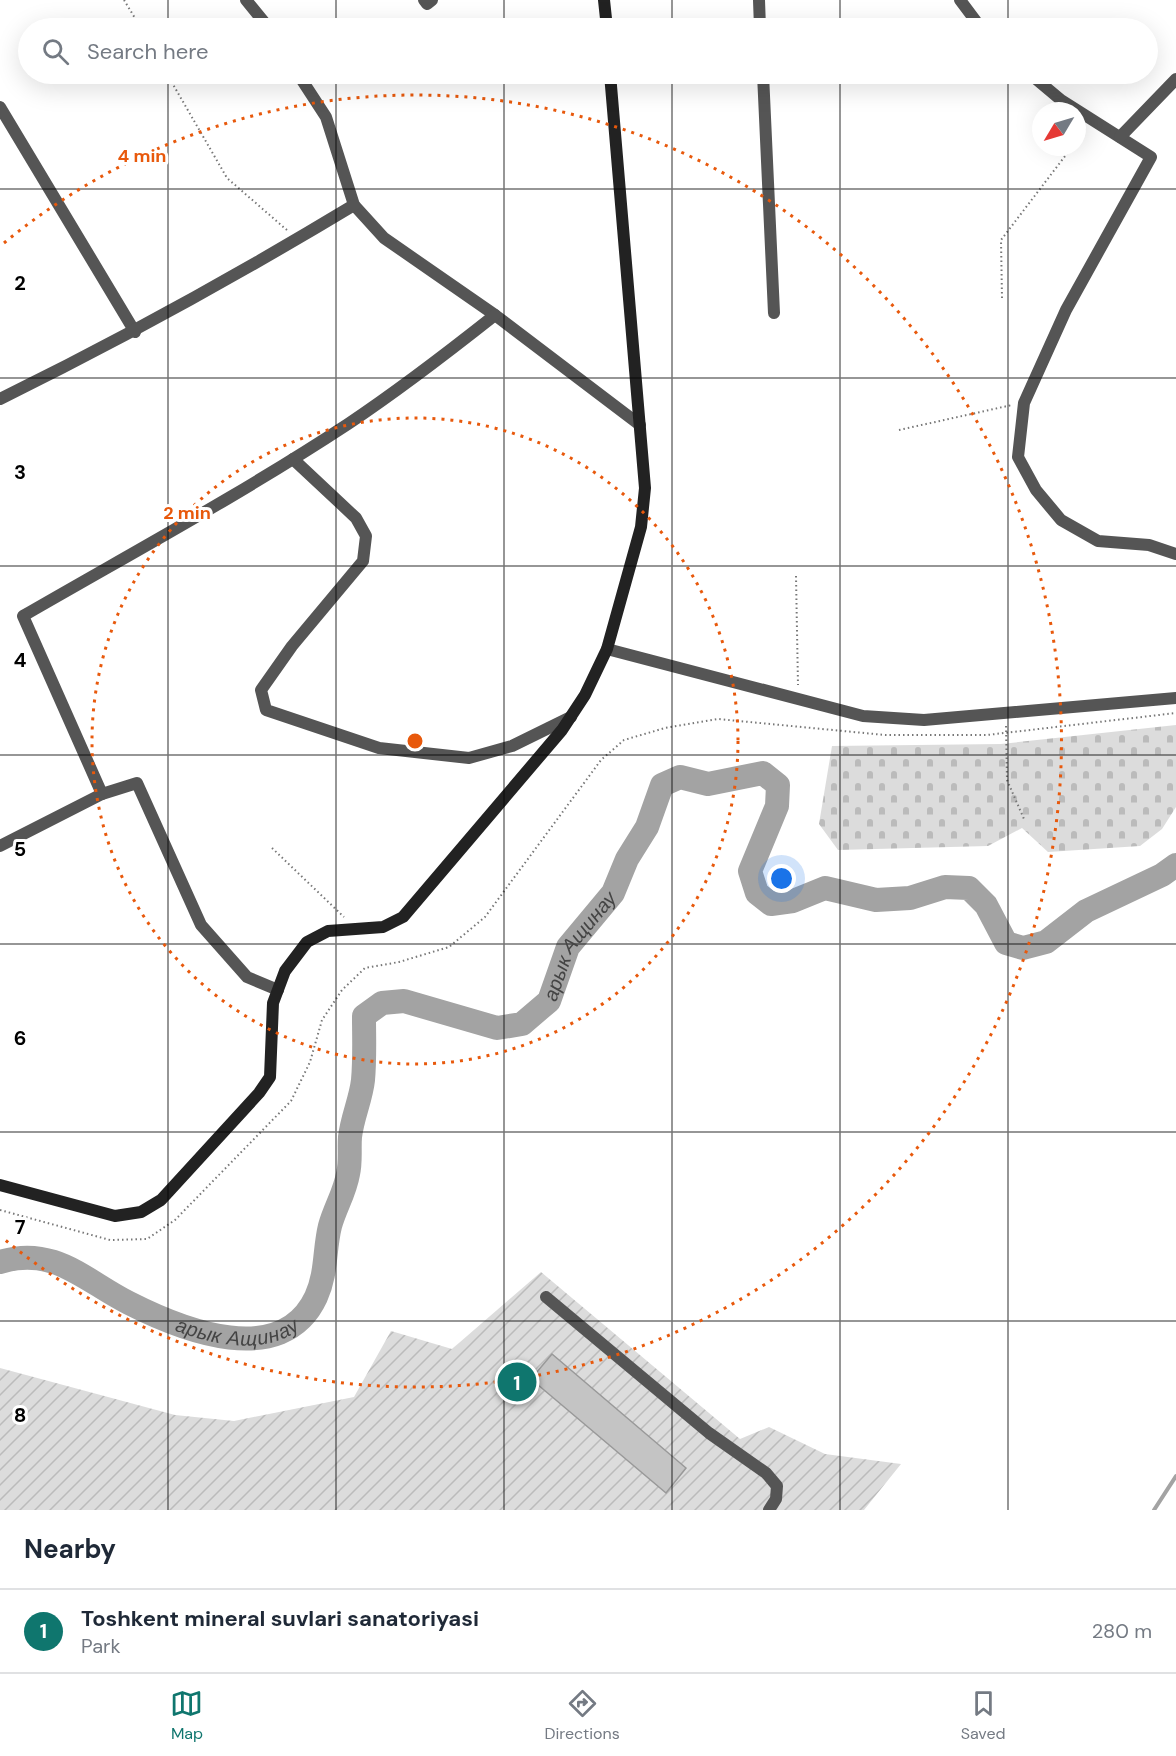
<!DOCTYPE html>
<meta charset="utf-8">
<style>
:root{--surface:#fff;--page:#f2f2f3;--text:#1f2937;--muted:#747a83;--line:#e0e1e3;--accent:#0f766e}
body{margin:0;font-family:"DM Sans",sans-serif;background:var(--page);color:var(--text)}
.compass{position:absolute;left:1032px;top:102px;width:54px;height:54px;border-radius:50%;background:var(--surface);box-shadow:0 6px 24px #0002;rotate:232deg}
.you{position:absolute;left:782px;top:879px;width:21px;height:21px;margin:-15px;border:4px solid #fff;border-radius:50%;background:#1a73e8;box-shadow:0 0 0 9px #1a73e833}
.badge{display:grid;place-items:center;width:39px;height:39px;border-radius:50%;background:var(--accent);color:#fff;font-size:20px;font-weight:700}
.pin{position:absolute;translate:-50% -50%;border:3px solid #fff;box-shadow:0 2px 6px #0006}
.list{margin:0;padding:0;list-style:none}
h2{display:flex;justify-content:space-between;align-items:center;height:78px;margin:0;padding:0 24px;font-size:26px}
h2 small{font-size:20px;font-weight:400;color:var(--muted)}
.list li{display:grid;grid-template-columns:39px 1fr auto;gap:18px;align-items:center;box-sizing:border-box;height:84px;padding:0 24px;border-top:2px solid var(--line)}
.list b{display:block;font-size:22px;white-space:nowrap}
.list p{margin:0;font-size:20px;white-space:nowrap;color:var(--muted)}
.list em{font-size:20px;font-style:normal;color:var(--muted)}
.icon{flex:none;width:33px;height:33px;fill:none;stroke:currentColor;stroke-width:2;stroke-linecap:round;stroke-linejoin:round}
.map{position:relative;flex:none;width:1176px;height:1510px;overflow:hidden}
.search{position:absolute;background:var(--surface);box-shadow:0 6px 24px #0002;left:18px;right:18px;top:18px;height:66px;display:flex;align-items:center;gap:15px;box-sizing:border-box;padding:0 21px;border-radius:33px;color:var(--muted);font-size:22px}
.sheet{height:162px;background:var(--surface)}
nav{display:flex;justify-content:space-around;align-items:center;box-sizing:border-box;height:84px;border-top:2px solid var(--line);background:var(--surface);font-size:16px;color:var(--muted)}
nav a{display:grid;justify-items:center;gap:3px}
nav .on{color:var(--accent)}
.map>svg:first-child{display:block}
.cemetery{fill:url(#cemetery-stones)}
.garden{fill:url(#garden-furrows)}
.lines{fill:none;stroke-linecap:round;stroke-linejoin:round}
.stream{stroke:#a3a3a3;stroke-width:4}
.river{stroke:#a3a3a3;stroke-width:24}
.building{fill:#c4c4c4;stroke:#999;stroke-width:1.5}
.path{stroke:#777;stroke-width:2;stroke-dasharray:1.5 3;stroke-linecap:butt}
.street{stroke:#555;stroke-width:12}
.secondary{stroke:#222;stroke-width:12}
.grid{fill:none;stroke:#000;stroke-width:1.5;stroke-opacity:0.55}
.ring{fill:none;stroke:#e8590c;stroke-width:3;stroke-dasharray:3 6}
.labels{text-anchor:middle;stroke-width:6;stroke-linejoin:round;paint-order:stroke}
.water-label{font-size:20px;font-style:italic;fill:#444;stroke:#fff}
.grid-label{font-size:20px;text-anchor:middle;font-weight:bold;fill:#000;stroke:#fff;stroke-width:6;stroke-linejoin:round;paint-order:stroke}
.centre{fill:#e8590c;stroke:#fff;stroke-width:3}
.ring-label{font-size:18px;text-anchor:middle;font-weight:bold;fill:#e8590c;stroke:#fff;stroke-width:6;stroke-linejoin:round;paint-order:stroke}
</style>
<div class="map">
<svg width="1176" height="1510" viewBox="0 0 1176 1510">
<defs>
<pattern id="cemetery-stones" width="16" height="16" patternUnits="userSpaceOnUse" patternTransform="scale(1.5)"><rect width="16" height="16" fill="#dcdcdc"/><path d="M2 7V4a2 2 0 0 1 4 0v3zM10 15v-3a2 2 0 0 1 4 0v3z" fill="#bbb"/></pattern>
<pattern id="garden-furrows" width="10" height="10" patternUnits="userSpaceOnUse" patternTransform="scale(1.5)"><rect width="10" height="10" fill="#dcdcdc"/><path d="M-1 1l2-2M0 10L10 0M9 11l2-2" fill="none" stroke="#bbb"/></pattern>
</defs>
<rect width="100%" height="100%" fill="#fff"/>
<!-- cemetery -->
<path class="cemetery" d="M 1176,725 L 1176,807 L 1162,829 L 1140,846 L 1048,852 L 1022,828 L 988,846 L 838,850 L 819,824 L 832,746 L 1001,744 Z"/>
<!-- garden -->
<path class="garden" d="M 541,1272 L 740,1439 L 769,1427 L 825,1454 L 901,1464 L 864,1510 L 0,1510 L 0,1368 L 175,1415 L 234,1421 L 354,1397 L 391,1331 L 452,1349 Z"/>
<g class="lines">
<!-- stream -->
<path class="stream" d="M 1154,1510 L 1176,1476"/>
<!-- river -->
<path class="river" id="s1" d="M 0,1262 C 54,1245 85,1281 129,1303 C 182,1330 282,1370 316,1297 C 327,1273 324,1250 330,1226 C 335,1208 345,1192 348,1174 C 351,1162 349,1149 350,1137 C 352,1118 361,1099 363,1080 C 365,1059 364,1037 364,1016 L 382,1003 L 404,1001 L 497,1028 L 522,1024 L 549,1001 L 568,947 L 613,893 L 627,859 L 647,827 L 662,785 L 680,777 L 708,784 L 763,773 L 778,785 L 777,806 L 750,871 L 757,893 L 771,904 L 793,901 L 825,888 L 876,900 L 910,898 L 945,887 L 969,888 L 986,905 L 1006,943 L 1023,948 L 1046,942 L 1086,911 L 1162,875 L 1176,865"/>
</g>
<!-- building -->
<path class="building" d="M 552,1354 L 686,1468 L 666,1493 L 531,1379 Z"/>
<g class="lines">
<!-- path -->
<g class="path">
<path d="M 124,0 L 141,28"/>
<path d="M 167,74 L 227,178 L 288,231"/>
<path d="M 1077,140 L 1085,129"/>
<path d="M 1002,298 L 1001,240 L 1072,147"/>
<path d="M 899,430 L 1012,405"/>
<path d="M 796,576 L 798,685"/>
<path d="M 1006,726 L 1007,780 L 1024,819"/>
<path d="M 272,848 L 344,917"/>
<path d="M 0,1210 L 110,1240 L 147,1239 L 175,1220 L 291,1101 L 310,1062 L 322,1020 L 342,990 L 365,968 L 399,962 L 449,947 L 485,917 L 601,760 L 624,740 L 665,728 L 718,719 L 885,735 L 987,735 L 1176,713"/>
</g>
<!-- street -->
<g class="street">
<path d="M 246,0 L 269,28"/>
<path d="M 424,0 L 427,4 L 432,0"/>
<path d="M 759,0 L 760,28"/>
<path d="M 960,0 L 981,28"/>
<path d="M 298,74 L 326,117 L 354,205 L 384,238 L 495,315 L 640,425"/>
<path d="M 763,74 L 774,313"/>
<path d="M 1030,74 L 1061,100 L 1151,157 L 1066,310 L 1024,403 L 1018,457 L 1036,490 L 1061,520 L 1098,541 L 1149,545 L 1176,554"/>
<path d="M 0,107 L 135,332"/>
<path d="M 1120,137 L 1176,79"/>
<path d="M 0,399 C 122,339 238,275 354,205"/>
<path d="M 293,459 L 356,518 L 366,536 L 363,561 L 292,646 L 261,690 L 266,710 L 379,748 L 469,758 L 512,746 L 571,717"/>
<path d="M 607,649 L 863,716 L 924,720 L 1176,698"/>
<path d="M 102,794 L 23,616 C 132,553 243,493 348,424 C 399,390 447,353 495,315"/>
<path d="M 0,846 L 102,794 L 137,783 L 201,925 L 247,977 L 278,990"/>
<path d="M 546,1297 L 709,1433 L 766,1473 L 777,1486 L 776,1499 L 769,1510"/>
</g>
<!-- secondary -->
<g class="secondary">
<path d="M 604,0 L 607,28"/>
<path d="M 0,1185 L 115,1216 L 141,1212 L 161,1200 L 259,1093 L 270,1077 L 273,1003 L 285,971 L 307,942 L 328,931 L 383,927 L 403,917 L 562,730 L 585,695 L 607,649 L 641,527 L 645,488 L 610,74"/>
</g>
</g>
<!-- grid -->
<path class="grid" d="M 168,0 L 168,28M 336,0 L 336,28M 504,0 L 504,28M 672,0 L 672,28M 840,0 L 840,28M 1008,0 L 1008,28M 168,74 L 168,1510M 336,74 L 336,1510M 504,74 L 504,1510M 672,74 L 672,1510M 840,74 L 840,1510M 1008,74 L 1008,1510M 0,189 L 1176,189M 0,378 L 1176,378M 0,566 L 1176,566M 0,755 L 1176,755M 0,944 L 1176,944M 0,1132 L 1176,1132M 0,1321 L 1176,1321"/>
<!-- distance rings -->
<g class="ring">
<circle cx="415" cy="741" r="323"/>
<path d="M4 243A646 646 0 1 1 4 1239"/>
</g>
<g class="labels">
<!-- water labels -->
<g class="water-label">
<text dy="7" stroke="none"><textPath href="#s1" startOffset="903">арык Ащинау</textPath></text>
<text dy="7" stroke="none"><textPath href="#s1" startOffset="255">арык Ащинау</textPath></text>
</g>
</g>
<g class="grid-label">
<text x="20" y="290">2</text>
<text x="20" y="479">3</text>
<text x="20" y="667">4</text>
<text x="20" y="856">5</text>
<text x="20" y="1045">6</text>
<text x="20" y="1234">7</text>
<text x="20" y="1422">8</text>
</g>
<circle cx="415" cy="741" r="9" class="centre"/>
<g class="ring-label">
<text x="142" y="162">4 min</text>
<text x="187" y="519">2 min</text>
</g>
</svg>
<svg class="compass" viewBox="-18 -18 36 36"><path d="M0-13l5 13h-10z" fill="#e53935"/><path d="M0 13l5-13h-10z" fill="#747a83"/></svg>
<div class="you"></div>
<div class="pin badge" style="left:517px;top:1382px">1</div>
<div class="search"><svg class="icon" aria-label="search" viewBox="0 0 24 24"><circle cx="10" cy="10" r="6"/><path d="M15 15l6 6"/></svg>Search here</div>
</div>
<section class="sheet">
<h2>Nearby<small></small></h2>
<ul class="list">
<li><span class="badge">1</span><div><b>Toshkent mineral suvlari sanatoriyasi</b><p>Park</p></div><em>280 m</em></li>
</ul>
</section>
<nav>
<a class="on"><svg class="icon" aria-label="map" viewBox="0 0 24 24"><path d="M3 6l6-2 6 2 6-2v14l-6 2-6-2-6 2zM9 4v14M15 6v14"/></svg>Map</a>
<a><svg class="icon" aria-label="directions" viewBox="0 0 24 24"><path d="M12 3l9 9-9 9-9-9zM9 14v-3h6M13 9l2 2-2 2"/></svg>Directions</a>
<a><svg class="icon" aria-label="saved" viewBox="0 0 24 24"><path d="M7 4h10v16l-5-4-5 4z"/></svg>Saved</a>
</nav>
